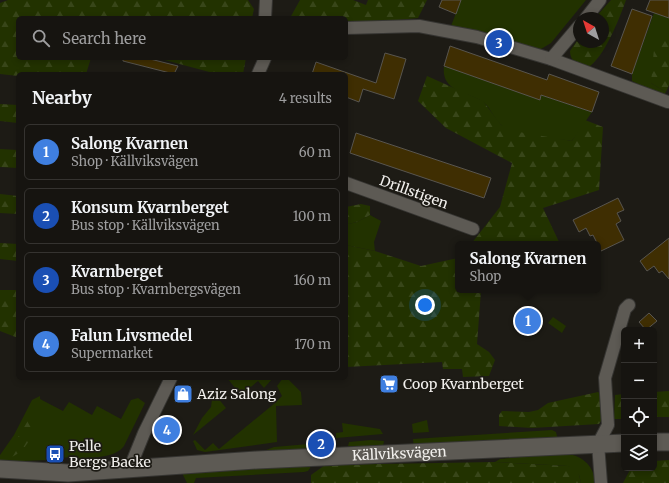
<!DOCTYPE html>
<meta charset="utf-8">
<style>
:root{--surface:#161410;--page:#23211e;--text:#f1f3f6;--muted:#9e9e9f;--line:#353330;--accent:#b45309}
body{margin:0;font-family:Merriweather,serif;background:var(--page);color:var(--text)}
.controls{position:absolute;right:12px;bottom:12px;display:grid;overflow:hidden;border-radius:6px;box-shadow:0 2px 6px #0003}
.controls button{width:36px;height:36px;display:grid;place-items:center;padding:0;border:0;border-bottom:1px solid var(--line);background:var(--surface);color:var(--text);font:20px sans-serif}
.compass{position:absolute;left:573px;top:12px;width:36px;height:36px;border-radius:50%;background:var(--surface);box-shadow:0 2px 6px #0003;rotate:321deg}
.you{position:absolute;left:425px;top:305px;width:14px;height:14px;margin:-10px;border:3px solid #fff;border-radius:50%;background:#1a73e8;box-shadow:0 0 0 6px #1a73e833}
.badge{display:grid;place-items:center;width:26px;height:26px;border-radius:50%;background:var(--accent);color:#fff;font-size:13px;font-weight:700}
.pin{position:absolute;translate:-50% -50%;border:2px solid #fff;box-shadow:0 1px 4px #0006}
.popup{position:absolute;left:455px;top:241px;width:146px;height:52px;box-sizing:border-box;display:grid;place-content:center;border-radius:6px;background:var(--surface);filter:drop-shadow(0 1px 3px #0005);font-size:13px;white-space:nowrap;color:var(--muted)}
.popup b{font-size:15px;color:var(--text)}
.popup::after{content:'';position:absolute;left:50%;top:100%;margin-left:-8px;border:8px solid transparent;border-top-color:var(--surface)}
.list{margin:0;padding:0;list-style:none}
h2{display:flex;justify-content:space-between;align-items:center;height:52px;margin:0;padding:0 16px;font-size:17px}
h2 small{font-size:13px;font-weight:400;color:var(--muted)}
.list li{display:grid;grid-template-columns:26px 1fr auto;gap:12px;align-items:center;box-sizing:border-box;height:56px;margin:0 8px 8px;padding:0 8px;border:1px solid var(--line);border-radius:6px}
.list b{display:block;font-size:15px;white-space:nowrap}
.list p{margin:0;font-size:13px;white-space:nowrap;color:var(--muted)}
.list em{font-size:13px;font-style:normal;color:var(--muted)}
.icon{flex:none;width:22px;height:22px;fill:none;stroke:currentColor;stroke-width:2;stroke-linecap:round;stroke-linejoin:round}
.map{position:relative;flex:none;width:669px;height:483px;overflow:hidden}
.search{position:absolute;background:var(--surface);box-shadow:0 2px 6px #0003;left:16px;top:16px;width:332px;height:44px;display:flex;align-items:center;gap:10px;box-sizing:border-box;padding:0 14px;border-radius:6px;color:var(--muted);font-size:15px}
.panel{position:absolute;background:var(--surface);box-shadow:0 2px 6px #0003;left:16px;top:72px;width:332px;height:308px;border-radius:6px}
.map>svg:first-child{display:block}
.green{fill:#223200}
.forest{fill:url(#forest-firs)}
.building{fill:#3f2e02;stroke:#58554f}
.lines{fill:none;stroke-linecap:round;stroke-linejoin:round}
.street-casing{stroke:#363532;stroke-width:14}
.secondary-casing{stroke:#363532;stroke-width:19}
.street{stroke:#5d5a54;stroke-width:12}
.secondary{stroke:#5d5a54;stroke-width:17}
.labels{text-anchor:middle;stroke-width:3.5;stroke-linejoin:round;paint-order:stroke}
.street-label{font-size:14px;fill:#f2f0ed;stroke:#1d1b15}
.poi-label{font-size:14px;fill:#f2f0ed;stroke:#1d1b15;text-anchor:start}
</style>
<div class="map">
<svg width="669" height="483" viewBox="0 0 669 483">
<defs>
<pattern id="forest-firs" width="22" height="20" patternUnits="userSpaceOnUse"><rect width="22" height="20" fill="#223200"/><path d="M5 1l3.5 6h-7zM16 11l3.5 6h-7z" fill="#384619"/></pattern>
</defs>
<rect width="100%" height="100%" fill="#1d1b15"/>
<!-- green -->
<g class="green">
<path d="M 461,0 L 586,0 L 551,43 L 541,49 L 451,26 Z"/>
<path d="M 654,13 L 669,18 L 669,33 L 667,33 L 651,83 L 666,92 L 663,96 L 632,81 L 632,74 Z"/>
<path d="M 444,66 L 539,99 L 541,95 L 592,112 L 572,141 C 554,138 513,136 500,124 C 493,117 489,104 480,100 C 463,91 441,90 444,66 Z"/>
<path d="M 370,215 L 381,221 L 374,242 L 375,251 L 346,245 L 346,220 L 348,224 L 357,222 Z"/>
<path d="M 553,317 L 566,326 L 562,333 L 548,323 Z"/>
<path d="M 227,378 L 273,378 L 264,388 L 258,381 L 241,395 Z"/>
<path d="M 283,378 L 287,378 L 301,392 L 302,405 L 276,406 L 277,442 L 205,452 L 197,450 L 193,441 L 195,440 L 205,450 L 213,443 L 219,449 L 275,403 L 282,396 L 277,386 Z"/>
<path d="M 213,392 L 226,408 L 193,435 L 202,418 L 211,407 Z"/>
<path d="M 40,396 L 40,399 L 63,411 L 69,402 L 92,415 L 97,406 L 121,419 L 131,400 L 138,398 L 145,403 L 124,446 C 112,463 68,457 47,457 L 47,460 L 0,462 L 0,455 L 14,435 L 32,400 Z"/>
<path d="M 427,420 L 429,432 L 413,433 L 412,424 Z"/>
<path d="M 342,423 L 380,429 L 383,434 L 336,438 L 336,433 L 343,432 Z"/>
<path d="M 552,430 L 556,432 L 558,440 L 414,449 L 413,439 Z"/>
<path d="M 371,440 L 384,441 L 383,446 L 376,448 L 348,446 L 349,442 Z"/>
<path d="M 309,444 L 309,448 L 258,453 L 274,447 Z"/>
<path d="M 563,453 C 581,455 594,464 595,483 L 581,483 L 579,475 L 568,466 L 495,462 L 500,459 Z"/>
<path d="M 312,465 L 308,471 L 304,472 L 196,478 L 194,483 L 187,483 L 183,475 L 183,473 Z"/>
</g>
<!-- forest -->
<g class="forest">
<path d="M 8,0 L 248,0 L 254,9 L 252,18 L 18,18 L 18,58 L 91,58 L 86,74 L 18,74 L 18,76 L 0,74 L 0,3 Z"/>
<path d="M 300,0 L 353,0 L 366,5 L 368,0 L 427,0 L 418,18 L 346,25 L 346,18 L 290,18 Z"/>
<path d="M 611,0 L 626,0 C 620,17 604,59 587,68 C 579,65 570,62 570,51 L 579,38 L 579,42 L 603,42 L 603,18 L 595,18 Z"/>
<path d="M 667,33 L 669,33 L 669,85 L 666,92 L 651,83 L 654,48 Z"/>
<path d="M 157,58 L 246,58 L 243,74 L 217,74 Z"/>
<path d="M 427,76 L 483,101 L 501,125 L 519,132 L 572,141 L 585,120 L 603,127 L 599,190 L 543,208 L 560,244 L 471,244 L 500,207 L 512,163 L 446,128 L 418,101 Z"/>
<path d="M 0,104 L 18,105 L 18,123 L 0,121 Z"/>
<path d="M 0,149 L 18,150 L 18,168 L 0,167 Z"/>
<path d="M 0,194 L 18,196 L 18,214 L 0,213 Z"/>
<path d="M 361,204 L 370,206 L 370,215 L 357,222 L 348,224 L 346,220 L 346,207 Z"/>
<path d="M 0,243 L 18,244 L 18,261 L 0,259 Z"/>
<path d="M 346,245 L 375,251 L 421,266 L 458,258 L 458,290 L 487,290 L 481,291 L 477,344 L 489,352 L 495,360 L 489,376 L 463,377 L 462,369 L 443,369 L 442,362 L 346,367 Z"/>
<path d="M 0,290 L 18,290 L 18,338 L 0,331 Z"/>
<path d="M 669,391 L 669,417 L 654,417 L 654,392 Z"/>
<path d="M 598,392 L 602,396 L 601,421 L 599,424 L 532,428 L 499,426 L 499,415 L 502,411 L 529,412 L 538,410 L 548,403 Z"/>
<path d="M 624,394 L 624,419 L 614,419 L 615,395 Z"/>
<path d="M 35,418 L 40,425 L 22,451 L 12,457 L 8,454 L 29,419 Z"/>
<path d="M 669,460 L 669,483 L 623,483 L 631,468 L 654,468 L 654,461 Z"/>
<path d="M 495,462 L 568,466 L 575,469 L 579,475 L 581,483 L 311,483 L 311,475 L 325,465 Z"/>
</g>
<!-- building -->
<g class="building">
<path d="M 442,0 L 461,0 L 456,14 L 439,7 Z"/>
<path d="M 650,0 L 669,0 L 669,18 L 646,10 Z"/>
<path d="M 632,9 L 652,16 L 632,74 L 611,66 Z"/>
<path d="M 450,46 L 547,80 L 549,74 L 599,92 L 592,112 L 541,95 L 540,100 L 444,66 Z"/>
<path d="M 385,53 L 406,59 L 394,99 L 363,89 L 359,102 L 346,97 L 346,74 L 312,74 L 316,62 L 376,83 Z"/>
<path d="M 123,58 L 146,58 L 178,66 L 174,74 L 123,61 Z"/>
<path d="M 356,133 L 491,178 L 484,198 L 350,153 Z"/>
<path d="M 618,198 L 624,210 L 617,213 L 621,221 L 616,224 L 624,240 L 601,251 L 593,235 L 590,236 L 586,228 L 579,232 L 573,220 Z"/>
<path d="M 669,238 L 669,279 L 662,271 L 659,273 L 654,266 L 647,271 L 640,261 Z"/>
<path d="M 649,313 L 657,321 L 646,330 L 639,322 Z"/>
</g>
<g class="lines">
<!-- street casing -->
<g class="street-casing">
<g id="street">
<path d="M 265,18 L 266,0"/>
<path d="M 586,18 L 600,0"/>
<path d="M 346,28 L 419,26 L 477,37 L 551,59 L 668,102"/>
<path d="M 551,59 L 579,26"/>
<path d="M 258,74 L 265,58"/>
<path d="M 346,183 L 473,229"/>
<path d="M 129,470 L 144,433 L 171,378"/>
<path d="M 601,483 L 598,444 L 608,425 L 605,378 L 625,309 L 629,305"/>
</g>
</g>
<!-- secondary casing -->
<g class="secondary-casing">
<g id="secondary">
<path d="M 654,442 L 669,442"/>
<path id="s1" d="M 0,469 L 68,473 L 257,460 L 624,443"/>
</g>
</g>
<!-- street -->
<use href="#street" class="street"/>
<!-- secondary -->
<use href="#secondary" class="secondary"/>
</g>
<!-- icons -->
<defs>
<g id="supermarket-square" transform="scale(1)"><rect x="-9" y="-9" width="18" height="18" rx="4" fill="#3f7fe0" stroke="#1d1b15"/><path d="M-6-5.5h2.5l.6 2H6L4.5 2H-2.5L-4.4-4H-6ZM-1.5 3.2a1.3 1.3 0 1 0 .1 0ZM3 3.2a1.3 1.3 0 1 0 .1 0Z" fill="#fff"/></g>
<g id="shop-square" transform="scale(1)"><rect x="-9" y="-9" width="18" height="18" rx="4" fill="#3f7fe0" stroke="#1d1b15"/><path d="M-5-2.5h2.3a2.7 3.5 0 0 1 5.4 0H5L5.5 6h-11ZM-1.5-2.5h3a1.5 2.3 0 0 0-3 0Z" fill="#fff"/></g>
<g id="bus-square" transform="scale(1)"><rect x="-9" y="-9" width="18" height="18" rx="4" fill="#1a4fb4" stroke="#1d1b15"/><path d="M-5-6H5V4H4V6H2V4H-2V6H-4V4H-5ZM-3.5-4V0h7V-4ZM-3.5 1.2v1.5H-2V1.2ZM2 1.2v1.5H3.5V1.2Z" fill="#fff"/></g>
</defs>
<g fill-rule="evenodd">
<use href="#supermarket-square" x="389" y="384"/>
<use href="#shop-square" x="183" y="394"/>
<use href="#bus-square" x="55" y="454"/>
</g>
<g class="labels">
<!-- street labels -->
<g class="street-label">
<text transform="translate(414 192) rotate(20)" y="5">Drillstigen</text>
<text dy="5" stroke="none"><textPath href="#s1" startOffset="400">Källviksvägen</textPath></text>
</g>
<!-- poi labels -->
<g class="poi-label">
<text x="403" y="389">Coop Kvarnberget</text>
<text x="197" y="399">Aziz Salong</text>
<text x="69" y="451">Pelle<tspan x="69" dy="16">Bergs Backe</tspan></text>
</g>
</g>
</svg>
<div class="controls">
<button>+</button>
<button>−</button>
<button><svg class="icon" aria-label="locate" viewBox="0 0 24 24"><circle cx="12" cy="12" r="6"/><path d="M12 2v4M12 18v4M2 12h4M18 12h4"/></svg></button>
<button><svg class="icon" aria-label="layers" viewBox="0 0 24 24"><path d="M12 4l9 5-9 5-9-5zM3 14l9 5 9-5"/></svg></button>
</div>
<svg class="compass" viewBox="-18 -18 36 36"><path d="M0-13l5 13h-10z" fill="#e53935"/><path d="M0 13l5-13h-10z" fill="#9e9e9f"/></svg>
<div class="you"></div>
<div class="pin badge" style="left:528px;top:321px;background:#3f7fe0">1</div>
<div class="popup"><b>Salong Kvarnen</b>Shop</div>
<div class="pin badge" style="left:321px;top:444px;background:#1a4fb4">2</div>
<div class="pin badge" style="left:499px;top:43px;background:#1a4fb4">3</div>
<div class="pin badge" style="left:167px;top:430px;background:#3f7fe0">4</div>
<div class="search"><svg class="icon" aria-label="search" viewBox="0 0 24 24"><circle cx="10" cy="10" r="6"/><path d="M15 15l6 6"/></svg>Search here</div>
<section class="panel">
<h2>Nearby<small>4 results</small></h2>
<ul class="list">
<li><span class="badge" style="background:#3f7fe0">1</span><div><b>Salong Kvarnen</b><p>Shop · Källviksvägen</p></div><em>60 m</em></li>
<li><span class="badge" style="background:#1a4fb4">2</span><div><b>Konsum Kvarnberget</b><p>Bus stop · Källviksvägen</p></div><em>100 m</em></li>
<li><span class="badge" style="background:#1a4fb4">3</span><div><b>Kvarnberget</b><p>Bus stop · Kvarnbergsvägen</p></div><em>160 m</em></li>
<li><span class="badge" style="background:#3f7fe0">4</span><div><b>Falun Livsmedel</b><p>Supermarket</p></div><em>170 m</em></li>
</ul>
</section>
</div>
